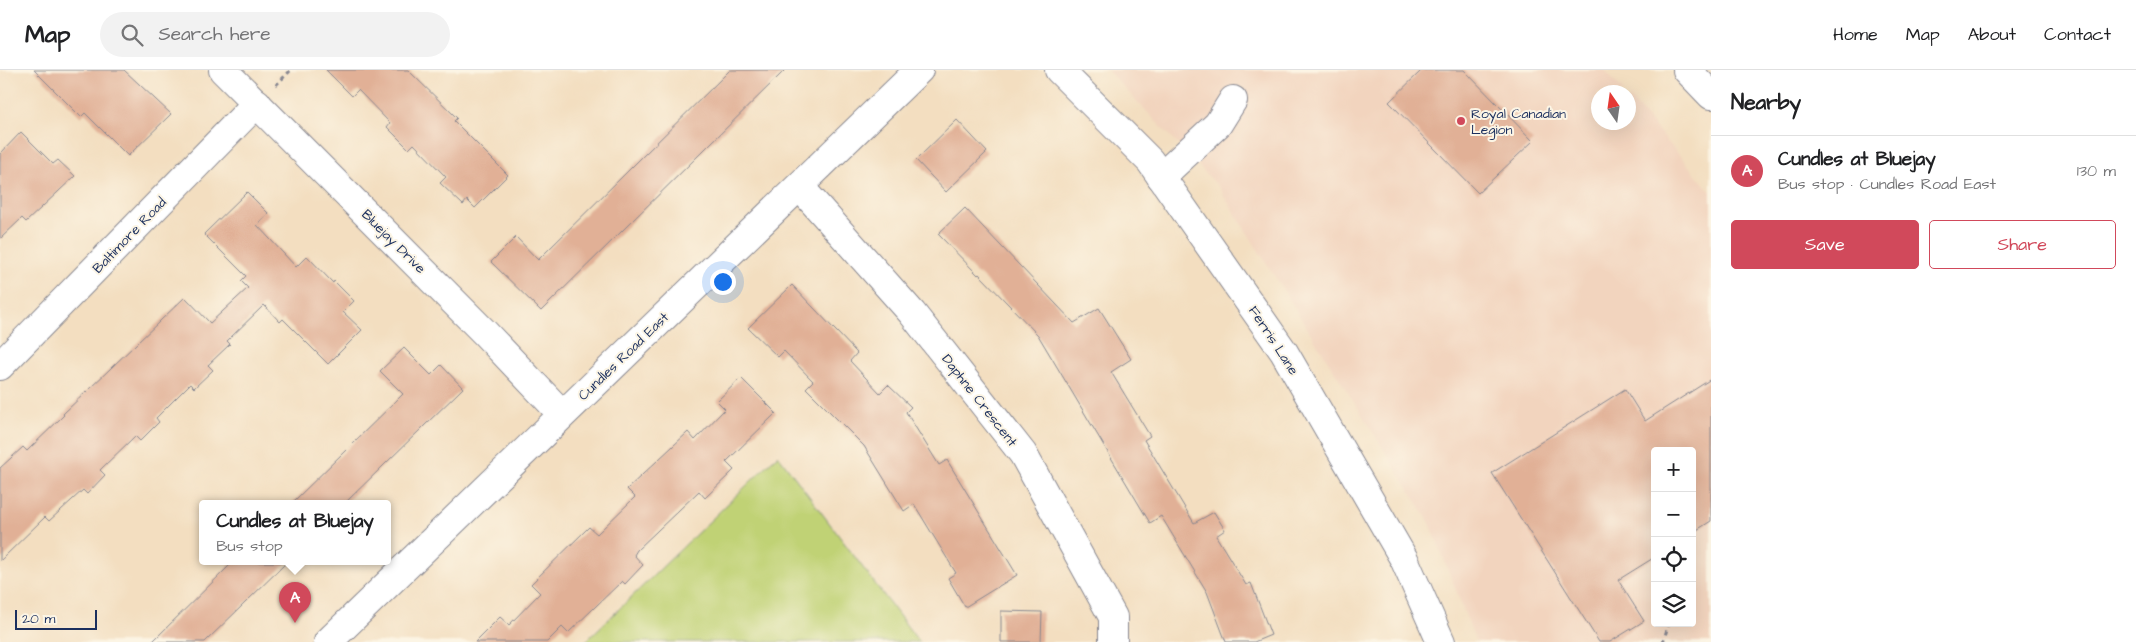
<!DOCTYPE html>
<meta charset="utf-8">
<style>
:root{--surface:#fff;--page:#f2f2f2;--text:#202124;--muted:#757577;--line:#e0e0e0;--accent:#d1495b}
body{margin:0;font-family:"Architects Daughter",sans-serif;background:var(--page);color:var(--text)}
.controls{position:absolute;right:15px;bottom:15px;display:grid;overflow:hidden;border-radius:5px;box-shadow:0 5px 20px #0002}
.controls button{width:45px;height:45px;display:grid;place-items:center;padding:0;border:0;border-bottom:1px solid var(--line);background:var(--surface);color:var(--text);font:25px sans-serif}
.compass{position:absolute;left:1591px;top:15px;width:45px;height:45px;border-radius:50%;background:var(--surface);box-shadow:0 5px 20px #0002;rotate:347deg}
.scale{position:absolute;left:15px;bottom:12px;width:82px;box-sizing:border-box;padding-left:5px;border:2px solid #1b2f5e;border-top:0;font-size:14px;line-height:18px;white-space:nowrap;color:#1b2f5e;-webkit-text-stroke:4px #fcf5e5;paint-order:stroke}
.you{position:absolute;left:722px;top:211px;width:18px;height:18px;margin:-12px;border:4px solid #fff;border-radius:50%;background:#1a73e8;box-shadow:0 0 0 8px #1a73e833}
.badge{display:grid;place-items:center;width:32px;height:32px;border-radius:50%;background:var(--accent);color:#fff;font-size:16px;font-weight:700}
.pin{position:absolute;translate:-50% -41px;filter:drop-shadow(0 1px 2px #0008)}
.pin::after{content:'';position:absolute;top:26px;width:18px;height:15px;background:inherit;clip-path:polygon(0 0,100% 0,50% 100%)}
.popup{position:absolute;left:199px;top:430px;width:192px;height:65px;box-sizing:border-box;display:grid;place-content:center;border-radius:5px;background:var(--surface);filter:drop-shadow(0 1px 4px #0005);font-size:16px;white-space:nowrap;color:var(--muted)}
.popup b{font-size:19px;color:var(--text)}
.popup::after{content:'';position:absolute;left:50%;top:100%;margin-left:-10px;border:10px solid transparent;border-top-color:var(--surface)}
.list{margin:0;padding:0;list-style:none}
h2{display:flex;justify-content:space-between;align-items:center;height:65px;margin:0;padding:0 20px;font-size:21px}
h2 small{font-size:16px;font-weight:400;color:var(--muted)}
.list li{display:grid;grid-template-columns:32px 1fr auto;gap:15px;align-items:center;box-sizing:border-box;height:70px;padding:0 20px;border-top:1px solid var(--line)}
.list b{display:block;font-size:19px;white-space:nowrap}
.list p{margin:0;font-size:16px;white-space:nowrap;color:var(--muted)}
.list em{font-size:16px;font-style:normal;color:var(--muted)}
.actions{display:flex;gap:10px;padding:15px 20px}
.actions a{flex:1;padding:11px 0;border:1px solid var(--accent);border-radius:5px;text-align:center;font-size:18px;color:var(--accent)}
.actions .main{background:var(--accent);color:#fff}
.icon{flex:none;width:28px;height:28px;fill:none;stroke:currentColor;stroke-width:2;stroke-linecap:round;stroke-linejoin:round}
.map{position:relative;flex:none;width:1711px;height:572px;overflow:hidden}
header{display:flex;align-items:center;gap:30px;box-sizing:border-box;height:70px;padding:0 25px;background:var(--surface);border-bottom:1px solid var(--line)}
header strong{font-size:24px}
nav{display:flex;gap:28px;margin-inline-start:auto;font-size:18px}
.search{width:350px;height:45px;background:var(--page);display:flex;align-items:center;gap:12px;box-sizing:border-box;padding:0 18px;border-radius:28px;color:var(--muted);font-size:19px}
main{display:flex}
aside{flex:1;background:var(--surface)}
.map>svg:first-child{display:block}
.built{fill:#f2d4be;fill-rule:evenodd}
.green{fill:#c0d275;stroke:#6e806a}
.building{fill:#e1b096}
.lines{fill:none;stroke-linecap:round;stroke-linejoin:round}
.minor-casing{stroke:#87868f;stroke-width:30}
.major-casing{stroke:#87868f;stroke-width:30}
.path{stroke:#87868f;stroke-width:3;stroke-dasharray:4 4;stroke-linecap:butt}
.minor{stroke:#fff;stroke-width:28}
.major{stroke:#fff;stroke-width:28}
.poi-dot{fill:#d1495b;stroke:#fcf5e5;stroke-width:2}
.labels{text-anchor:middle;stroke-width:4;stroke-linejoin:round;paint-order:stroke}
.poi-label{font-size:14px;fill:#1b2f5e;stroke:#fcf5e5;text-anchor:start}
.street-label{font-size:14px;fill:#1b2f5e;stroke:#fcf5e5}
</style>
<header>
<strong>Map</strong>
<div class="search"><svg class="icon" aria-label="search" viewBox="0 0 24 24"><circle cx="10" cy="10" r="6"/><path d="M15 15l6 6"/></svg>Search here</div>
<nav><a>Home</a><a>Map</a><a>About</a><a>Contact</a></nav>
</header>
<main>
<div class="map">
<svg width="1711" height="572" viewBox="0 0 1711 572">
<rect width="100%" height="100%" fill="#fcf5e5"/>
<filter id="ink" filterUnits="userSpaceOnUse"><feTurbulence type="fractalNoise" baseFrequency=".02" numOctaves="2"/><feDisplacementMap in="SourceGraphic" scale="10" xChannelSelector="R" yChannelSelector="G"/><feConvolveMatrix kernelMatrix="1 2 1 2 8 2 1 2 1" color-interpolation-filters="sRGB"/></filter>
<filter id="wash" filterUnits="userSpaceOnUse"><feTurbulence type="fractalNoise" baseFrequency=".0096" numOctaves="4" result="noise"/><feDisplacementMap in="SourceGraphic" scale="20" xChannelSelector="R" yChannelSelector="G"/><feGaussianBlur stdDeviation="1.12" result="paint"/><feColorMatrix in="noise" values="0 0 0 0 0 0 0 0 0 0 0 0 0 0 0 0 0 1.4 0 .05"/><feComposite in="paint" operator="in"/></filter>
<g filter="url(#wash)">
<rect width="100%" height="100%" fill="#f3dec0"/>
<!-- built -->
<path class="built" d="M 1107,0 L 1605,0 L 1624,22 L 1598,22 L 1598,52 L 1628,52 L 1629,27 L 1711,122 L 1711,572 L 1476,572 L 1430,453 L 1218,116 ZM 1655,381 L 1692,381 L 1692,553 L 1655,553 Z"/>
<!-- green -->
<path class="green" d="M 778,385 L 919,572 L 585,572 Z"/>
<g id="blocks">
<!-- building -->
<g class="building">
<path d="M 34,0 L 124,0 L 171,44 L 128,86 L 85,43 L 81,47 Z"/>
<path d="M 326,0 L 408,0 L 457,48 L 454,51 L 508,105 L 475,138 L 467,130 L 463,135 L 440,113 L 446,107 L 414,74 L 409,79 L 387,57 L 390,53 L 358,20 L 352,26 Z"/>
<path d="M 730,0 L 785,0 L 541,241 L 491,192 L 516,167 L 538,190 Z"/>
<path d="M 1422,0 L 1464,0 L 1533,71 L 1478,123 L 1389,32 Z"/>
<path d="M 957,50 L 987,82 L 946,122 L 916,90 Z"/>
<path d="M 21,62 L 53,94 L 58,90 L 75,106 L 26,152 L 22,148 L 0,169 L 0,84 Z"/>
<path d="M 247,122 L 269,144 L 257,155 L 296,197 L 307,186 L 333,213 L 334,211 L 354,231 L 343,242 L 362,260 L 328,294 L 283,249 L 280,252 L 264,235 L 227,271 L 230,274 L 208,295 L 213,300 L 194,318 L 190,314 L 156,348 L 159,352 L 140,371 L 135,366 L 100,400 L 105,405 L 87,424 L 83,420 L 49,451 L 45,447 L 0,491 L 0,398 L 23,377 L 27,381 L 64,345 L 63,344 L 185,227 L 210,253 L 248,218 L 241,211 L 246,206 L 204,164 Z"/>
<path d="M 965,138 L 1074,253 L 1099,238 L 1131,289 L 1111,302 L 1150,366 L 1144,370 L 1194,453 L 1214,442 L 1225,460 L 1216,466 L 1246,515 L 1251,513 L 1271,565 L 1254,572 L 1226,572 L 1207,522 L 1161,446 L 1150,453 L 1038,265 L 979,204 L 978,205 L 938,164 Z"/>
<path d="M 792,215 L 857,283 L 850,291 L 880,323 L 888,315 L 911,337 L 906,342 L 939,395 L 947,390 L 1017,505 L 965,537 L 948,508 L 956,503 L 914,434 L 904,441 L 864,376 L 806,318 L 813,311 L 784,281 L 778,287 L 748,258 Z"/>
<path d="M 404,278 L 431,305 L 441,295 L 463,318 L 344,434 L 291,434 L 403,324 L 380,301 Z"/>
<path d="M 741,308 L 776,343 L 726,392 L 734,400 L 705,428 L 699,421 L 637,480 L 634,485 L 643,495 L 625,514 L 622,511 L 568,563 L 562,557 L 547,572 L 475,572 L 500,547 L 509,555 L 540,523 L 531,514 L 589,457 L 597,464 L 635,427 L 627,419 L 688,362 L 695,370 L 725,339 L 717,331 Z"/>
<path d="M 1711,309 L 1711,451 L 1692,463 L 1692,381 L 1655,381 L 1655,487 L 1618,510 L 1644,551 L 1610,572 L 1599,572 L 1492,403 L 1625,319 L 1645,351 Z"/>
<path d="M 233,492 L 287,492 L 205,572 L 152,572 Z"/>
<path d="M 1001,541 L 1042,542 L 1041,572 L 1001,572 Z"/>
</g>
</g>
</g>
<g filter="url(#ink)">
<use href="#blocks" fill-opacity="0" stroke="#87868f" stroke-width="1"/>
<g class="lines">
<!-- minor casing -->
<g class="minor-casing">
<g id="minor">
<path d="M 223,0 L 485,263 L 562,344"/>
<path d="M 1059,0 L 1150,91 L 1284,282 L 1404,489 L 1441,572"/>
<path d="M 1161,107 L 1218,54 L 1233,30"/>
<path d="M 800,117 L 912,243 L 1023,384 L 1113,547 L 1113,572"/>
<path d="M 0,296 L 257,33"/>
</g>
</g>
<!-- major casing -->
<g class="major-casing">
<g id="major">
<path d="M 1687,0 L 1711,25"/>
<path d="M 328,572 L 919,0"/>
</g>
</g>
<!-- path -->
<g class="path">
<path d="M 276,15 L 291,0"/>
<path d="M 1692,477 L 1693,475"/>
<path d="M 1663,572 L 1669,553"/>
</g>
<!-- minor -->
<use href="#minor" class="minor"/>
<!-- major -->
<use href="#major" class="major"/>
</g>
</g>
<!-- markers -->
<circle class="poi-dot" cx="1461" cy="51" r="5"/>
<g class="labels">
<!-- poi labels -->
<g class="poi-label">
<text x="1471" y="48">Royal Canadian<tspan x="1471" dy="16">Legion</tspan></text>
</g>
<!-- street labels -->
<g class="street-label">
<text transform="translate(129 165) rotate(-46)" y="5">Baltimore Road</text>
<text transform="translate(394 171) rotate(45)" y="5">Bluejay Drive</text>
<text transform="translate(1274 270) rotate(57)" y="5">Ferris Lane</text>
<text transform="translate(623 286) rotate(-44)" y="5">Cundles Road East</text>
<text transform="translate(980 330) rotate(52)" y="5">Daphne Crescent</text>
</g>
</g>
</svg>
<div class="controls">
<button>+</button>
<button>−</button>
<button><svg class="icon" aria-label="locate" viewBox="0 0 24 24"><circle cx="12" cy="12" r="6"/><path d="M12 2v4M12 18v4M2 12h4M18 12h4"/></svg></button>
<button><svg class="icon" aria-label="layers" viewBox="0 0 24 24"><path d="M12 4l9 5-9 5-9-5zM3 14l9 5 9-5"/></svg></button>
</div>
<svg class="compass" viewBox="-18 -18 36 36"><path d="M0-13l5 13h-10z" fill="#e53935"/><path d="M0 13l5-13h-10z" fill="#757577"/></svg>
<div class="scale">20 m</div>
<div class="you"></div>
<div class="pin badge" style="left:295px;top:553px">A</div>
<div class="popup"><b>Cundles at Bluejay</b>Bus stop</div>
</div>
<aside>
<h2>Nearby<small></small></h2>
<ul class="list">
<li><span class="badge">A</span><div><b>Cundles at Bluejay</b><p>Bus stop · Cundles Road East</p></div><em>130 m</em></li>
</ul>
<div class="actions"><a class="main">Save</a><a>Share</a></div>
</aside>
</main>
